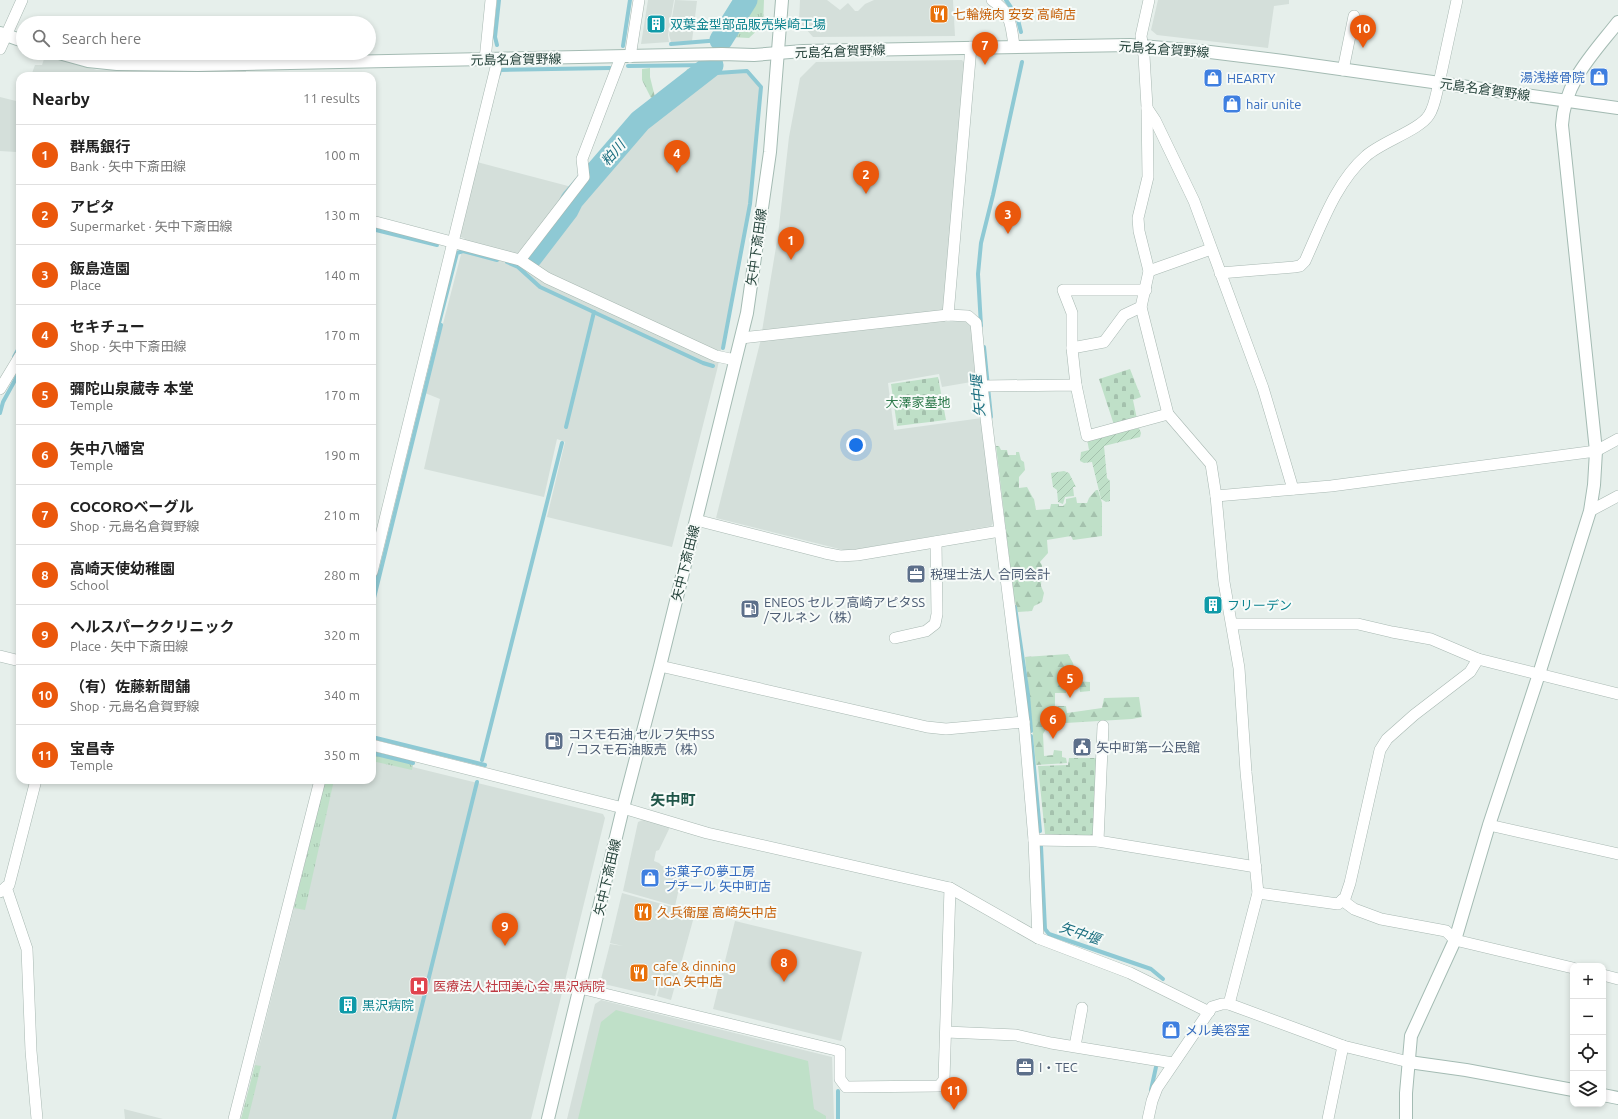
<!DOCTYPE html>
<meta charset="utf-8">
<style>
:root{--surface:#fff;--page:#f6f6f6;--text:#222;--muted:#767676;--line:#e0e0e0;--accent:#ea580c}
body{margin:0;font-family:Ubuntu,"Noto Sans JP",sans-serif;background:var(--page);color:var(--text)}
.controls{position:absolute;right:12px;bottom:12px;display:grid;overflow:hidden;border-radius:8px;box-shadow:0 2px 6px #0003}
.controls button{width:36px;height:36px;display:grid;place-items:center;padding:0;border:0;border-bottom:1px solid var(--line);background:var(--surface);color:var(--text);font:20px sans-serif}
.you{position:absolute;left:856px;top:445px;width:14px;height:14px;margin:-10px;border:3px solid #fff;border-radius:50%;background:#1a73e8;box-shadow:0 0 0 6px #1a73e833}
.badge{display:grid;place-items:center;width:26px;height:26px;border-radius:50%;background:var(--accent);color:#fff;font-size:13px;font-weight:700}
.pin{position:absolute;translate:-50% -33px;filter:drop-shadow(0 1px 2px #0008)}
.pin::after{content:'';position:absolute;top:21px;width:14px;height:12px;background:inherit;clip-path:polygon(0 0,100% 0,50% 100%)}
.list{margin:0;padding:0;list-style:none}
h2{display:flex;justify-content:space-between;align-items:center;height:52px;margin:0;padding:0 16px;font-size:17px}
h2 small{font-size:13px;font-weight:400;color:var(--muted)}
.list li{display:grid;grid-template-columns:26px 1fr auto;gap:12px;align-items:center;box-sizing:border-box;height:60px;padding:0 16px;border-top:1px solid var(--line)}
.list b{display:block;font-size:15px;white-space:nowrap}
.list p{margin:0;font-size:13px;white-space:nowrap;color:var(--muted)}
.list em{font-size:13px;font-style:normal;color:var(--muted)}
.icon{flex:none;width:22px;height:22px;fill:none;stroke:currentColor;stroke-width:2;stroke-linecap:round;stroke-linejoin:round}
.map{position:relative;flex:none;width:1618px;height:1119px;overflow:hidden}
.search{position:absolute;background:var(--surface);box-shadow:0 2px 6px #0003;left:16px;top:16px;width:360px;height:44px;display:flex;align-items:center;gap:10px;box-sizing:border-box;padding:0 14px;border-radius:22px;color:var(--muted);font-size:15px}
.panel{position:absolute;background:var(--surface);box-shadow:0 2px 6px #0003;left:16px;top:72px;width:360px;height:712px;border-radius:12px}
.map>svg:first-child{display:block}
.built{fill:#d4dfda}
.grass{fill:url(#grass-tufts)}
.forest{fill:url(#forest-firs)}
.cemetery{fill:url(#cemetery-stones)}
.garden{fill:url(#garden-furrows)}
.pitch{fill:#bfe0c8}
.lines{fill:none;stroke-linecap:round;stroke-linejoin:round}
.stream{stroke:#8ec9d4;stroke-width:4}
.river{stroke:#8ec9d4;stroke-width:23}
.street-casing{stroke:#a8b8b2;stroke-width:12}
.secondary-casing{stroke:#a4bbb3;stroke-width:14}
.street{stroke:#fff;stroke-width:11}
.secondary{stroke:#fff;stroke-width:12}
.labels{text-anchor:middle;stroke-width:4;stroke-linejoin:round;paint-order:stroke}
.food-label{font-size:13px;fill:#c56008;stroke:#f7fbf9;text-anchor:start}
.culture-label{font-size:13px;fill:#0d838f;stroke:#f7fbf9;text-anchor:start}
.street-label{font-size:13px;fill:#24423a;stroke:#f7fbf9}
.shop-label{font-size:13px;fill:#366cbe;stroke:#f7fbf9;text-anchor:start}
.park-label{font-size:13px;fill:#2d7a4b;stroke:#f7fbf9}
.service-label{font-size:13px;fill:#4e5e75;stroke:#f7fbf9;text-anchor:start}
.health-label{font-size:13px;fill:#be3a42;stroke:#f7fbf9;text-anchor:start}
.water-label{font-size:14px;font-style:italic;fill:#1c6f80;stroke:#f7fbf9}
.quarter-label{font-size:15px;font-weight:bold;fill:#1f5548;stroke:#f7fbf9}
</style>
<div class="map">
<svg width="1618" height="1119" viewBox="0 0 1618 1119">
<defs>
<pattern id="grass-tufts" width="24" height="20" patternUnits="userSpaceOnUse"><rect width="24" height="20" fill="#bfe0c8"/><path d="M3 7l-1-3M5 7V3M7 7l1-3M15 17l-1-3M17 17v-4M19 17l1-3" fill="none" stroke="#a4c1ad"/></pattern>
<pattern id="forest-firs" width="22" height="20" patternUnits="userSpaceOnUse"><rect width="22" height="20" fill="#bfe0c8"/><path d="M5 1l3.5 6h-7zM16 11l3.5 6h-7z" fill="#a4c1ad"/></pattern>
<pattern id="cemetery-stones" width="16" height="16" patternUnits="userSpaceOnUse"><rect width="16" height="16" fill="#bfe0c8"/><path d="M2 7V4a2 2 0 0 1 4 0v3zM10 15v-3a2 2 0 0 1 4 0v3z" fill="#a4c1ad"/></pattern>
<pattern id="garden-furrows" width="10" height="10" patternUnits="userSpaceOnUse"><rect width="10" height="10" fill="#bfe0c8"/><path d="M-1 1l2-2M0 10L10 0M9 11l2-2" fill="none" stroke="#a4c1ad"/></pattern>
</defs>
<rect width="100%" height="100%" fill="#e6efeb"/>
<!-- built -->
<g class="built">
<path d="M 648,0 L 674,0 L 668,35 L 669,42 L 641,44 Z"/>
<path d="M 675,0 L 697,1 L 692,41 L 671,42 L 669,35 Z"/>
<path d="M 800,0 L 827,0 L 840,10 L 848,3 L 855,11 L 858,11 L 865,4 L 874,0 L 953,0 L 955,36 L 813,37 L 799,21 Z"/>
<path d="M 1158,0 L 1289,0 L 1289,4 L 1274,6 L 1268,48 L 1157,35 L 1151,30 Z"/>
<path d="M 45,56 L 97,70 L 246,70 L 246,76 L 31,76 L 35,65 L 42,65 Z"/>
<path d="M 962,60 L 966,65 L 945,322 L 967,321 L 971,326 L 977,381 L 942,387 L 939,374 L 888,383 L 894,430 L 982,418 L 994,522 L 991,526 L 847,551 L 716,518 L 760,343 L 778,235 L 789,137 L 800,78 L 816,62 Z"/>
<path d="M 746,73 L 761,87 L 750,197 L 734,289 L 717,370 L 672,547 L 547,517 L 565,442 L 557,439 L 544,497 L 424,469 L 440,399 L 425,393 L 465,239 L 459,236 L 477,162 L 587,191 L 644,124 L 713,74 Z"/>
<path d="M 0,97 L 20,102 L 20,142 L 16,152 L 0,151 Z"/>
<path d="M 372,757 L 603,814 L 605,818 L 531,1119 L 241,1119 L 326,780 L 372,780 Z"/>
<path d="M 645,819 L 670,827 L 659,850 L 656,851 L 654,861 L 659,863 L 662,866 L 683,871 L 675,906 L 623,891 L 638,822 Z"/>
<path d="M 622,893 L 695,913 L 671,1000 L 657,996 L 665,966 L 663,966 L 655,996 L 604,984 L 601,979 L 610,944 L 623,946 L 610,943 Z"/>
<path d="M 735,921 L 862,952 L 841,1041 L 713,1009 Z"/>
<path d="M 601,1000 L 832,1057 L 834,1119 L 567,1119 L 595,1004 Z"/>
<path d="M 124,1109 L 163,1119 L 125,1119 Z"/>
</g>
<!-- grass -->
<g class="grass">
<path d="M 751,0 L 764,0 L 763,25 L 749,38 L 729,37 L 743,16 Z"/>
<path d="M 372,754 L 413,763 L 412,770 L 372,761 Z"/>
<path d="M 325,780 L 334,780 L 305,910 L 294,908 Z"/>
<path d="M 255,1065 L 261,1066 L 248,1119 L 241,1119 Z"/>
</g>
<!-- forest -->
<g class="forest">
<path d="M 704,66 L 655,106 L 642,80 L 642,69 L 650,68 L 650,77 L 655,97 C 673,94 683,87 687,69 Z"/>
<path d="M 996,446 L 999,446 L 1001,450 L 1007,450 L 1008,455 L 1016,455 L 1016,452 L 1019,452 L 1021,460 L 1024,462 L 1025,470 L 1019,477 L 1019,488 L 1027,487 L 1033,498 L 1034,499 L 1036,510 L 1050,509 L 1051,504 L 1059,504 L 1059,506 L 1063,506 L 1066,503 L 1066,499 L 1076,497 L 1077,503 L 1087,503 L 1089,498 L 1096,490 L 1098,490 L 1102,503 L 1102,536 L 1073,540 L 1071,536 L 1047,540 L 1048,553 L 1040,562 L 1042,565 L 1041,586 L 1044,593 L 1042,602 L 1034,606 L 1032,611 L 1018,612 L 1014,598 Z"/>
<path d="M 1068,654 L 1073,663 L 1077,681 L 1090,682 L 1090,691 L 1080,692 L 1079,685 L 1066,686 L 1066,693 L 1055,693 L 1055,706 L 1066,706 L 1067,713 L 1102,708 L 1104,698 L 1139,697 L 1142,717 L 1132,719 L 1049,724 L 1043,734 L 1044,756 L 1053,755 L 1054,750 L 1062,751 L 1062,757 L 1066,758 L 1067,763 L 1036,765 L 1025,657 Z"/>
</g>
<!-- cemetery -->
<g class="cemetery">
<path d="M 1130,369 L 1141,397 L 1133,400 L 1137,419 L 1114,425 L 1099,379 Z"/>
<path d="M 938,377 L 946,420 L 897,426 L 891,384 Z"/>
<path d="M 1069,758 L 1098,758 L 1094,838 L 1045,834 L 1038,766 L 1068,765 Z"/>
</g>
<!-- garden -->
<g class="garden">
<path d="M 1139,428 L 1141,433 L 1140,437 L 1104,446 L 1107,478 L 1110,481 L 1110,501 L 1106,502 L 1101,499 L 1092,462 L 1084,463 L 1080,461 L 1081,452 L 1089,450 L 1087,439 Z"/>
<path d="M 1064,471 L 1069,473 L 1076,487 L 1073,487 L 1074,496 L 1065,497 L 1063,504 L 1058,502 L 1057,490 L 1053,487 L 1051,473 Z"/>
</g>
<!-- pitch -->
<path class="pitch" d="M 616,1010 L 808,1061 L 814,1109 L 826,1116 L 826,1119 L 578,1119 L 601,1022 Z"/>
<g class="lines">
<!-- stream -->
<g class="stream">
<path d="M 1006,0 L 1017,16 L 1021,32"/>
<path d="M 671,44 L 721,40"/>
<path d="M 497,45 L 495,37 L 499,0"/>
<path d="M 623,46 L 630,0"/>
<path d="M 628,66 L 712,65"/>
<path d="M 499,74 L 500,70 L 610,68"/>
<path d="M 701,74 L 747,71 L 761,87 L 750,204 L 723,348"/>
<path d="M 587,168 L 591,178"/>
<path d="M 372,229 L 437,245"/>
<path d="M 507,262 L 518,267 L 540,287 L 703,363 L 713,366"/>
<path d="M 981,326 L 978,274 L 981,243 L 993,195 L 1022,62"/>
<path d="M 438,327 L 457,253 L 463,251 L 497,260"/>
<path d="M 984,347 L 991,417"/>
<path d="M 14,357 L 20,346"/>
<path d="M 0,413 L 3,402 L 20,371"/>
<path d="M 566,427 L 594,312"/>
<path d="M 372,592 L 377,571"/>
<path d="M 372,606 L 441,325"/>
<path d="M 1015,607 L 1028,695 L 1031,731"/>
<path d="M 1031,736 L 1040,831"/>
<path d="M 372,737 L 485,765"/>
<path d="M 372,753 L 413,763"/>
<path d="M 482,760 L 562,443"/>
<path d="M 1041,846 L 1045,929 L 1049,934 L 1151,969 L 1163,979"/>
<path d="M 1151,1090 L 1156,1067"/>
<path d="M 394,1119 L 477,782"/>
<path d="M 838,1119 L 838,1091"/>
</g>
<!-- river -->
<g class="river">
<path d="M 721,40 L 746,0"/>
<path d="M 531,257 L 567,210 L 572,200 L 640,121 L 712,65"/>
</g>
<!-- street casing -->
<g class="street-casing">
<g id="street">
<path d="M 992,0 C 1011,13 1011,24 1014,46"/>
<path d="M 1149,0 L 1141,36 L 1144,56 L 1147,107 L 1148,177 L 1138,218 L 1139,231 L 1149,271 L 1141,307 L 1168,414 L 1211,464 L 1216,496 L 1224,582 L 1239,668 L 1246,772 L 1258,893 L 1229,1004"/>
<path d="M 0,49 L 22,0"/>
<path d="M 630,57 L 639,0"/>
<path d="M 485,60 L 491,0"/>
<path d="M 1343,70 L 1354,16"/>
<path d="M 1147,108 L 1155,120 L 1194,201 L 1263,388 L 1293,489"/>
<path d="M 372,221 L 520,260 L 547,278 L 716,356 L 735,360"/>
<path d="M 520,260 L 584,177 L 582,159 L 621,57"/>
<path d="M 1149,271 L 1211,249"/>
<path d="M 1220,273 L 1294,267 L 1300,266 L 1305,261 C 1321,226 1336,182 1366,156 C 1381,142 1420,130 1429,115 C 1435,106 1436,94 1439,83 C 1445,56 1451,28 1457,0"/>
<path d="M 948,315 L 971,47"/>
<path d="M 741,338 L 948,315 L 968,316 L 976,323 L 982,386 L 1024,722 L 1034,840 L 1038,938"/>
<path d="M 1072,348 L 1104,342 L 1124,315 L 1141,307"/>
<path d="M 1076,385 L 1072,348 L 1072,313 L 1063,290 L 1146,290"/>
<path d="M 982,386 L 1076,385 L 1087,436 L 1168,414"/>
<path d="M 0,389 L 20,356"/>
<path d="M 1216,496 L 1331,486 L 1596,451 L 1618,439"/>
<path d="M 1590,511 L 1618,496"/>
<path d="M 696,520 L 825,553 L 840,556 L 857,555 L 1000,531"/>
<path d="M 372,572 L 498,59"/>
<path d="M 1233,624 L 1358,624 L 1392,632 L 1431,639 L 1478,659 L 1618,694"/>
<path d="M 895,638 L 926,631 L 935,624 L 937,614 L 936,542"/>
<path d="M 0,656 L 20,661"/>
<path d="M 660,666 L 927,727 L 946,729 L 1024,722"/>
<path d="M 372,745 L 623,808 L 707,833 L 950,888 L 1038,938 L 1130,973 L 1209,1012"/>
<path d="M 1489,825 L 1618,854"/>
<path d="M 1034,840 L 1098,841 L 1256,867"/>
<path d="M 1098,841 L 1103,726"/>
<path d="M 6,887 L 27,949 L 31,1051 L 37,1119"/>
<path d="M 0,892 L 9,885 L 36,780"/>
<path d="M 1258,893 L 1338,904 L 1345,898 L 1350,883 L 1380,750 L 1387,739 L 1414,715 L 1470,672 L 1478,659"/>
<path d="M 1342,900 L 1354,909 L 1381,919 L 1446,931 L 1455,940 L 1573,968"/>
<path d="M 1603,975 L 1618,979"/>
<path d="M 580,988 L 840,1051 L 840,1079 L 846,1087 L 939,1086 L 944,1080 L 950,888"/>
<path d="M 946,1032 L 1016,1035 L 1051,1043 L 1173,1063"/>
<path d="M 1075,1046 L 1082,1008"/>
<path d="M 234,1119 L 320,780"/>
<path d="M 1148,1119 L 1152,1101 L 1157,1088 L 1212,1007 L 1222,1004 L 1229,1004 L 1343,1046 L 1409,1062"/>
<path d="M 1328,1119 L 1343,1046"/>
</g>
</g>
<!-- secondary casing -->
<g class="secondary-casing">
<g id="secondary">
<path d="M 0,33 L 23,41"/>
<path d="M 59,53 L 88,61 L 117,64 L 198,65 L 722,54 L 754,55 L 803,51 L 1130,45 L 1210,52 L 1283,61 L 1618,108"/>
<path d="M 1409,1062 L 1466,1070 L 1573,1090"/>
<path d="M 1603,1095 L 1618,1098"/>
<path d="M 548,1119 L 623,808 L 660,666 L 747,313 L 770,152 L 782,0"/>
<path d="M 1406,1119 L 1406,1093 L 1411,1036 L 1455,940 L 1489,825 L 1539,674 L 1590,511 L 1594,485 L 1596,451 L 1562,125 C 1564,82 1593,54 1618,22"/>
</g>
</g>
<!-- street -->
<use href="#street" class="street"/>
<!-- secondary -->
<use href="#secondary" class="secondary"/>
</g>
<!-- icons -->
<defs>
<g id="restaurant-square" transform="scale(1)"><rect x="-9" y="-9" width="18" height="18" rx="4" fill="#e8710a" stroke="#f7fbf9"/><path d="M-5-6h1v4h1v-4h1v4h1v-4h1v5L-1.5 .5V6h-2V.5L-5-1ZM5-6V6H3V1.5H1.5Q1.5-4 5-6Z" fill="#fff"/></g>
<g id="building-square" transform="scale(1)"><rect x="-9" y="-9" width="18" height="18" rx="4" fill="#0f9aa8" stroke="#f7fbf9"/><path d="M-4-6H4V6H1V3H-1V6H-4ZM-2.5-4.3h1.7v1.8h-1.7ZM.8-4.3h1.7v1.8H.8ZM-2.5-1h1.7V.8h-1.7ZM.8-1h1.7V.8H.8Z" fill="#fff"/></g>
<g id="shop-square" transform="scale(1)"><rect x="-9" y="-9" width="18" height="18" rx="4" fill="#3f7fe0" stroke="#f7fbf9"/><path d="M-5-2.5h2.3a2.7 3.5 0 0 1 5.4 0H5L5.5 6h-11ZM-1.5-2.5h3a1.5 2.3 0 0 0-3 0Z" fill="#fff"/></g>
<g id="office-square" transform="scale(1)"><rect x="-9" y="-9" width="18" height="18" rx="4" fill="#5c6f8a" stroke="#f7fbf9"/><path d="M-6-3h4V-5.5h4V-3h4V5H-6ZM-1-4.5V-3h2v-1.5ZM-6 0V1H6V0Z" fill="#fff"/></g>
<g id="fuel-square" transform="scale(1)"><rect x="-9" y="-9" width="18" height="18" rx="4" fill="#5c6f8a" stroke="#f7fbf9"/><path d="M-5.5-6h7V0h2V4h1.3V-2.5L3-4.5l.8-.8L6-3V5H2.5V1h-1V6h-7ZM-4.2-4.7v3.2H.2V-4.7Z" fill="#fff"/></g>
<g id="civic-square" transform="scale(1)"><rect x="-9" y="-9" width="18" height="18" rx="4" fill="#5c6f8a" stroke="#f7fbf9"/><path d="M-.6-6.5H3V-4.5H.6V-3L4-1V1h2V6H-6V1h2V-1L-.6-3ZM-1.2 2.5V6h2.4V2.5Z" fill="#fff"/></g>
<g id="hospital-square" transform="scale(1)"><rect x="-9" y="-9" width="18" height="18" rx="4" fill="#e0444e" stroke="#f7fbf9"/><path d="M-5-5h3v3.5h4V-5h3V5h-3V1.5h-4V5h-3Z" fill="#fff"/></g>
</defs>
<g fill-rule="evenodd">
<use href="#restaurant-square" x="939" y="14"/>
<use href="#building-square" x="656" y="24"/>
<use href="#shop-square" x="1599" y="77"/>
<use href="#shop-square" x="1213" y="78"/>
<use href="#shop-square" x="1232" y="104"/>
<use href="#office-square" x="916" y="574"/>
<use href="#building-square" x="1213" y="605"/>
<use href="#fuel-square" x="750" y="609"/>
<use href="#fuel-square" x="554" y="741"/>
<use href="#civic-square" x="1082" y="747"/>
<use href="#shop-square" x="650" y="878"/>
<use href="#restaurant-square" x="643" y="912"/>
<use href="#restaurant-square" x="639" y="973"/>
<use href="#hospital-square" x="419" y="986"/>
<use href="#building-square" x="348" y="1005"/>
<use href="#shop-square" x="1171" y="1030"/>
<use href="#office-square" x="1025" y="1067"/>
</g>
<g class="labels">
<!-- food labels -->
<g class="food-label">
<text x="953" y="19">七輪焼肉 安安 高崎店</text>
<text x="657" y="917">久兵衛屋 高崎矢中店</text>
<text x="653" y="971">cafe &amp; dinning<tspan x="653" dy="15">TIGA 矢中店</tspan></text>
</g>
<!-- culture labels -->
<g class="culture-label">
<text x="670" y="29">双葉金型部品販売柴崎工場</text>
<text x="1227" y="610">フリーデン</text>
<text x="362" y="1010">黒沢病院</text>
</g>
<!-- street labels -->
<g class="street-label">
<text transform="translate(1164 49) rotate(4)" y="5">元島名倉賀野線</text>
<text transform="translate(840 51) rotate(-2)" y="5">元島名倉賀野線</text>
<text transform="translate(516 59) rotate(-1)" y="5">元島名倉賀野線</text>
<text transform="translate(1485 89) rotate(8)" y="5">元島名倉賀野線</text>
<text transform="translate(756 247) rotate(-82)" y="5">矢中下斎田線</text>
<text transform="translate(685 563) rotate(-76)" y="5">矢中下斎田線</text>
<text transform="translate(607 877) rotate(-77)" y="5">矢中下斎田線</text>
</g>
<!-- shop labels -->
<g class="shop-label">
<text x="1585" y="82" text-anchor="end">湯浅接骨院</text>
<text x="1227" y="83">HEARTY</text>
<text x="1246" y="109">hair unite</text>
<text x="664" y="876">お菓子の夢工房<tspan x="664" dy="15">プチール 矢中町店</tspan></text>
<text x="1185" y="1035">メル美容室</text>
</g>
<!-- park labels -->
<g class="park-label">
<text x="918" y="407">大澤家墓地</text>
</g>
<!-- service labels -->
<g class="service-label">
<text x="930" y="579">税理士法人 合同会計</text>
<text x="764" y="607">ENEOS セルフ高崎アピタSS<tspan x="764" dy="15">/マルネン（株）</tspan></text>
<text x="568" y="739">コスモ石油 セルフ矢中SS<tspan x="568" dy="15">/ コスモ石油販売（株）</tspan></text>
<text x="1096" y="752">矢中町第一公民館</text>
<text x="1039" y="1072">I・TEC</text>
</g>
<!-- health labels -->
<g class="health-label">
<text x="433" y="991">医療法人社団美心会 黒沢病院</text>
</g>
<!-- water labels -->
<g class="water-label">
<text transform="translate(613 153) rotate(-49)" y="5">粕川</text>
<text transform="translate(978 396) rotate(-95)" y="5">矢中堰</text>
<text transform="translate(1080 933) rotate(19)" y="5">矢中堰</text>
</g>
<!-- quarter labels -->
<g class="quarter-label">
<text x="673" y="805">矢中町</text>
</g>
</g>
</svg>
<div class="controls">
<button>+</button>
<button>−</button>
<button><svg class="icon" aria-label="locate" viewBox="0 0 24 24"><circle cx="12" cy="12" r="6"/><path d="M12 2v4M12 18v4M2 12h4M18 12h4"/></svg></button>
<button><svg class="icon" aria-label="layers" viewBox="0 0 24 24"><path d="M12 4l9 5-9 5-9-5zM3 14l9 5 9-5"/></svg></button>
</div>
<div class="you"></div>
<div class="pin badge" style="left:791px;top:260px">1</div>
<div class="pin badge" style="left:866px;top:194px">2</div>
<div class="pin badge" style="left:1008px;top:234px">3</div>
<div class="pin badge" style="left:677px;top:173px">4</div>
<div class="pin badge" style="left:1070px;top:698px">5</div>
<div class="pin badge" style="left:1053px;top:739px">6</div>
<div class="pin badge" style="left:985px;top:65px">7</div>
<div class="pin badge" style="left:784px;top:982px">8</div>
<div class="pin badge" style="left:505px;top:946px">9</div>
<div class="pin badge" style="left:1363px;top:48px">10</div>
<div class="pin badge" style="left:954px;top:1110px">11</div>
<div class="search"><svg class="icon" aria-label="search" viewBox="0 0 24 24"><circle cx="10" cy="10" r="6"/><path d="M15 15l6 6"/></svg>Search here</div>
<section class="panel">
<h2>Nearby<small>11 results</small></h2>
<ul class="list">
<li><span class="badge">1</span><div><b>群馬銀行</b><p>Bank · 矢中下斎田線</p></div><em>100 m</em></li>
<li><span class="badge">2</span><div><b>アピタ</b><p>Supermarket · 矢中下斎田線</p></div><em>130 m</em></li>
<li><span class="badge">3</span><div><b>飯島造園</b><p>Place</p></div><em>140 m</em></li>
<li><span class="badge">4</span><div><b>セキチュー</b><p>Shop · 矢中下斎田線</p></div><em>170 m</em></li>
<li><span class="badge">5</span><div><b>彌陀山泉蔵寺 本堂</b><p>Temple</p></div><em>170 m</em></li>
<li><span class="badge">6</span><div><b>矢中八幡宮</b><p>Temple</p></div><em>190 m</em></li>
<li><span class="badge">7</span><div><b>COCOROベーグル</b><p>Shop · 元島名倉賀野線</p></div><em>210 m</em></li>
<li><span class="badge">8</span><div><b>高崎天使幼稚園</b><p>School</p></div><em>280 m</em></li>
<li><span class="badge">9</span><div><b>ヘルスパーククリニック</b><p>Place · 矢中下斎田線</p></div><em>320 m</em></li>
<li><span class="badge">10</span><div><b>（有）佐藤新聞舗</b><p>Shop · 元島名倉賀野線</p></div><em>340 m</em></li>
<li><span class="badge">11</span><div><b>宝昌寺</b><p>Temple</p></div><em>350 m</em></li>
</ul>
</section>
</div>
